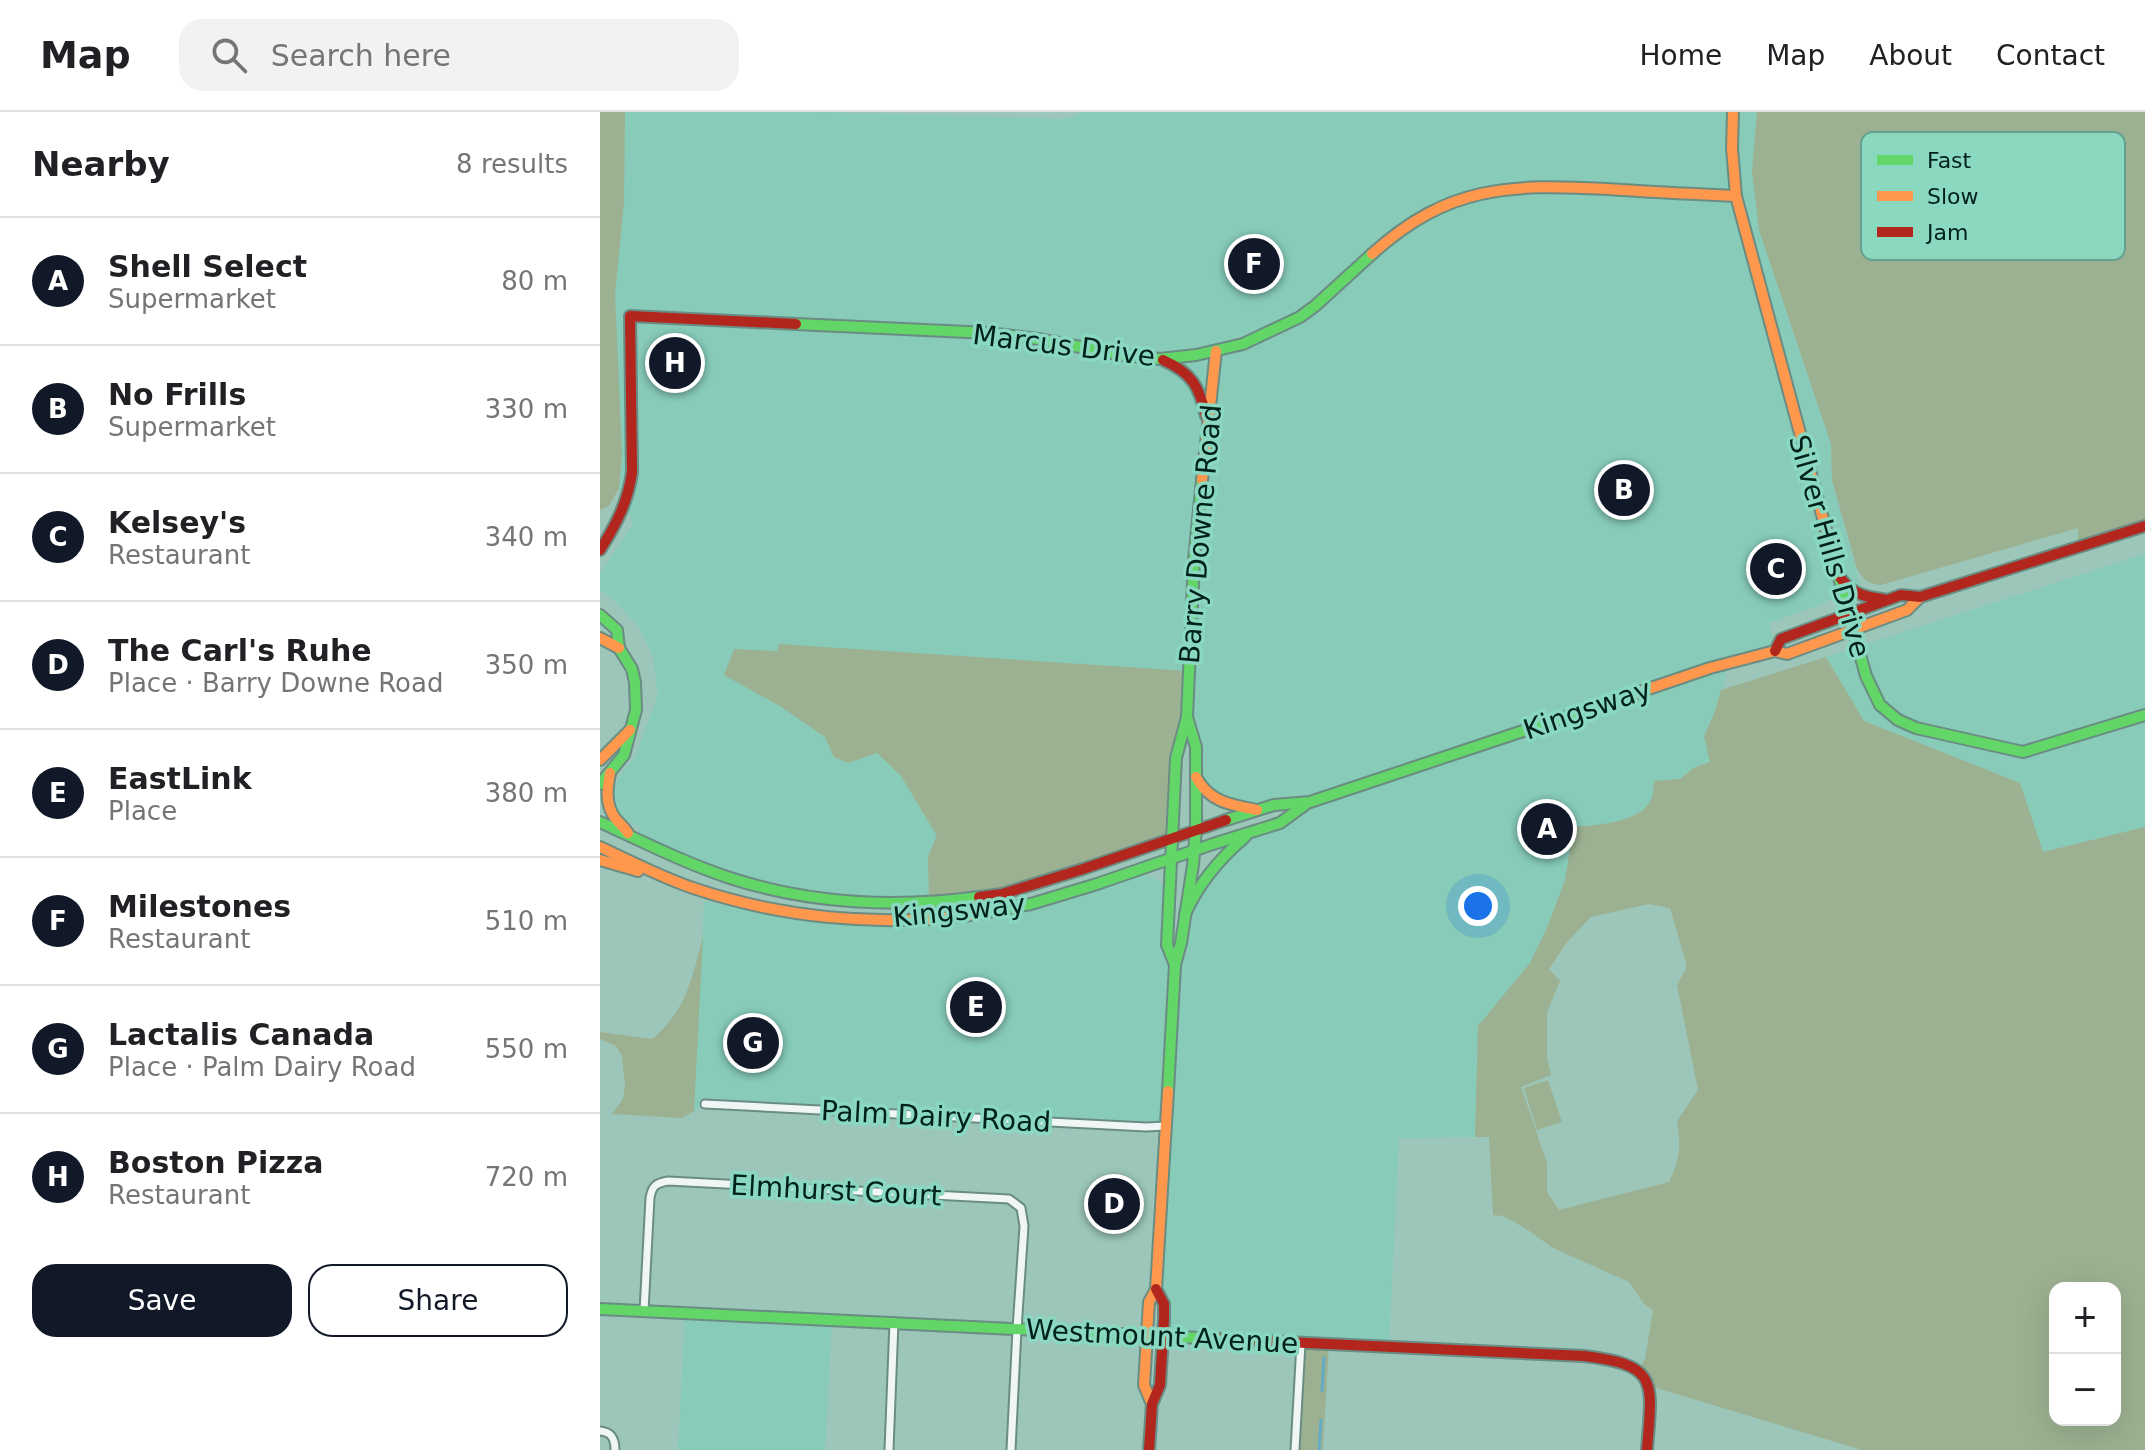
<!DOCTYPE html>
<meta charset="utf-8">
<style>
:root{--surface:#fff;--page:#f2f2f2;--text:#202124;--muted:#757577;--line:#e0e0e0;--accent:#111827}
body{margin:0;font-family:"DejaVu Sans",sans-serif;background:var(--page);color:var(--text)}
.controls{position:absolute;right:24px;bottom:24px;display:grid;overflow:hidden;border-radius:16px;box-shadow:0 8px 32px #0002}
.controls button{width:72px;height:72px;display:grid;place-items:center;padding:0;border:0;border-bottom:2px solid var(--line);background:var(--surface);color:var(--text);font:40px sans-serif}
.you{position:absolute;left:878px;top:794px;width:28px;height:28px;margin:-20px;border:6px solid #fff;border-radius:50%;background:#1a73e8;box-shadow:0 0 0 12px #1a73e833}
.badge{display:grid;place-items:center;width:52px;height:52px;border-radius:50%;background:var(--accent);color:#fff;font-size:26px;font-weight:700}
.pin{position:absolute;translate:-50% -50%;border:4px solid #fff;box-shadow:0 2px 8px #0006}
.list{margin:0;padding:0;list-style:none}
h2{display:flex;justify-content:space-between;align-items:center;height:104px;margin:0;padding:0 32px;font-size:34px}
h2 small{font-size:26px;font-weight:400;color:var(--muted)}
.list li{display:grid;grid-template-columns:52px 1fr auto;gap:24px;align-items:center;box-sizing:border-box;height:128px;padding:0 32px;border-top:2px solid var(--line)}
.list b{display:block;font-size:30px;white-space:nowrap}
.list p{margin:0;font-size:26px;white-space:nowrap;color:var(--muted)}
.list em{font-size:26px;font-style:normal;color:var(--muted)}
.actions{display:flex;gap:16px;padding:24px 32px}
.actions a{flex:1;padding:18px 0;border:2px solid var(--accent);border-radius:24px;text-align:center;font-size:28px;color:var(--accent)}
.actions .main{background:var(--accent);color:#fff}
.icon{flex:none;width:44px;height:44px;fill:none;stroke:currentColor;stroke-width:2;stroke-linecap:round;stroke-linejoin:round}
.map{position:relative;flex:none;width:1545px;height:1338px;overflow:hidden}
header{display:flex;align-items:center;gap:48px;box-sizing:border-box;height:112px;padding:0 40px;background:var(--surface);border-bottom:2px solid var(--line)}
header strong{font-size:38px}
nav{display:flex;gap:44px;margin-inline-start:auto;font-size:28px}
.search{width:560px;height:72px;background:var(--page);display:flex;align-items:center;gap:20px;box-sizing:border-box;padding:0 28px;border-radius:24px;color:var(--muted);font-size:30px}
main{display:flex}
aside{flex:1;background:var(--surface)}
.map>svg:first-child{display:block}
.built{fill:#87cbb8}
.green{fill:#9bb191;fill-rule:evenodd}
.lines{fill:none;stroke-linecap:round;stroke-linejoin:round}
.stream{stroke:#64abc6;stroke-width:3}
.street-casing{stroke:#6a8c83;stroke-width:11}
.fast-casing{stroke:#6a8c83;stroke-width:14}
.slow-casing{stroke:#6a8c83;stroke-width:14}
.jam-casing{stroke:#6a8c83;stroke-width:14}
.street{stroke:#f0f6f5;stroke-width:7}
.fast{stroke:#63d668;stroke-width:10}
.slow{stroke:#ff974d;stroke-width:10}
.jam{stroke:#b3261e;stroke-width:10}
.labels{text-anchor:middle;stroke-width:7;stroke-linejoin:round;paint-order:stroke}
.street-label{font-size:28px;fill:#01221b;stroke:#8bd8c1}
.key{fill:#8bd8c1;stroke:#62a18f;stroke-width:2}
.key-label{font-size:22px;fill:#01221b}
</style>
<header>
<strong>Map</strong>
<div class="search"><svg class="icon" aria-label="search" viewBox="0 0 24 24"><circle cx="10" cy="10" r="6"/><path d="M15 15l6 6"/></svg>Search here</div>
<nav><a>Home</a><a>Map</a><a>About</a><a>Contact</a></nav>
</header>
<main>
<aside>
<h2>Nearby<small>8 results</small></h2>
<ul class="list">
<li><span class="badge">A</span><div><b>Shell Select</b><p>Supermarket</p></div><em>80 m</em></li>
<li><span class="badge">B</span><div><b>No Frills</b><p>Supermarket</p></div><em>330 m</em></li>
<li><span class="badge">C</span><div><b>Kelsey's</b><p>Restaurant</p></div><em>340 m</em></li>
<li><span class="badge">D</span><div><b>The Carl's Ruhe</b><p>Place · Barry Downe Road</p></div><em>350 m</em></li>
<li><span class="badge">E</span><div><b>EastLink</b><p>Place</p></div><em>380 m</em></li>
<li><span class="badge">F</span><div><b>Milestones</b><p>Restaurant</p></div><em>510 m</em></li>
<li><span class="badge">G</span><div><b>Lactalis Canada</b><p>Place · Palm Dairy Road</p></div><em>550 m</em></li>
<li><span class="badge">H</span><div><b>Boston Pizza</b><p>Restaurant</p></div><em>720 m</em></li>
</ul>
<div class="actions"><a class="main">Save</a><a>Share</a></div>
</aside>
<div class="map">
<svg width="1545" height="1338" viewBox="0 0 1545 1338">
<rect width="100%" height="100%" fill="#9cc6ba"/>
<!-- built -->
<g class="built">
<path d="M 25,0 L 223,0 L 466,7 L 485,0 L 1157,0 L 1152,61 L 1188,205 L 1231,332 L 1232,368 L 1260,472 L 1220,493 L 1169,511 L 1174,536 L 1130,550 L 1114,602 L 1108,613 L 1110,649 L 1093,656 L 1080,667 L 1054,669 L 1053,686 L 1045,697 L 1026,707 L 997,714 L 967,715 L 970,738 L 965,768 L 947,816 L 930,851 L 878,914 L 875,1025 L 799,1026 L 789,1234 L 564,1223 L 565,1192 L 556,1177 L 566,1017 L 104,993 L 94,999 L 104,789 L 168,803 L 222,809 L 434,796 L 459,791 L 494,779 L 522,764 L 548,764 L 558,768 L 565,774 L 566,833 L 575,852 L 585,802 L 636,732 L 709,690 L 658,698 L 627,691 L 596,665 L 587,605 L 180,594 L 226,625 L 248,651 L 277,641 L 301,664 L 337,724 L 328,744 L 329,789 L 175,779 L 39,729 L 39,716 L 17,700 L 12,683 L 20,663 L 35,645 L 58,583 L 53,545 L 40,517 L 17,491 L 0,478 L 0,462 L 33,411 L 19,376 L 22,343 L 15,183 L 24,90 Z"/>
<path d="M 1545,442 L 1545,715 L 1442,740 L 1420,671 L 1264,609 L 1226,545 Z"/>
<path d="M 85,1202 L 232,1208 L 225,1338 L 78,1338 Z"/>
</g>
<!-- green -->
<g class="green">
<path d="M 0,0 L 25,0 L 24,90 L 15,183 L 22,343 L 19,376 L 9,394 L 0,398 Z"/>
<path d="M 1157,0 L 1545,0 L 1545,413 L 1478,434 L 1478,416 L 1281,473 C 1268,472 1264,468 1257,457 L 1232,368 L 1231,332 L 1159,118 L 1152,60 Z"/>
<path d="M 179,532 L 588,559 L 587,605 L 575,646 L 572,725 L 425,774 L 329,789 L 328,744 L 337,724 L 301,664 L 277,641 L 248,651 L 234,645 L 225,625 L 180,594 L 124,563 L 134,537 L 177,539 Z"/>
<path d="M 1226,545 L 1264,609 L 1420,671 L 1443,740 L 1545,715 L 1545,1338 L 1262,1338 L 1050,1274 L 1039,1256 L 1045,1247 L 1053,1198 L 1044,1192 L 1029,1170 L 953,1136 L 925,1116 L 903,1104 L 893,1103 L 889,1025 L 875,1025 L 878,914 L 930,851 L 947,816 L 965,768 L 970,738 L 967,715 C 990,714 1040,712 1051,688 C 1054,682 1053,675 1054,669 L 1080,667 L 1093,656 L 1110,650 L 1104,624 L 1114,602 L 1121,578 ZM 1049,792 L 1070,796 L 1086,851 L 1086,857 L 1077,873 L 1098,978 L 1077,1009 C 1081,1032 1080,1049 1069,1070 L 959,1098 L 947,1080 L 947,1051 L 921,975 L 951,963 L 947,947 L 947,900 L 960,869 L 949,857 L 967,830 L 991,805 ZM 1455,1176 L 1515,1176 L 1515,1308 L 1455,1308 Z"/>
<path d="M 103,824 L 94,999 L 82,1006 L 12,1002 L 23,987 L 25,973 L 22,944 L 16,934 L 0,927 L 0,920 L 52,927 C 87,898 92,866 103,824 Z"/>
<path d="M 948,968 L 962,1010 L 937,1018 L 924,976 Z"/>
<path d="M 702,1230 L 729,1231 L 723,1338 L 696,1338 Z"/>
</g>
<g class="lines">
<!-- stream -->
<g class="stream">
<path d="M 722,1279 L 724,1246"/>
<path d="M 719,1338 L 721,1308"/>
</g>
<!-- street casing -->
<g class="street-casing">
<g id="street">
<path d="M 105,992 L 546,1015 L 566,1014"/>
<path d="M 44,1199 L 50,1086 C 52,1074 56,1071 68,1069 L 409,1087 L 421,1096 L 424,1114 L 417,1217 L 411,1338"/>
<path d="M 0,1319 C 12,1320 15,1327 15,1338"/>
<path d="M 289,1338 L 294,1210"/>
<path d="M 695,1338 L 701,1231"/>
</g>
</g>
<!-- fast casing -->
<g class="fast-casing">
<g id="fast">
<path d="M 196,212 L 389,221 L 438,227 L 523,243 L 560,247 L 596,243 L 643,232 L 700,205 L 715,194 L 772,142"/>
<path d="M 1235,451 L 1266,564 L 1280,593 L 1298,608 L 1316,616 L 1423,640 L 1545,603"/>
<path d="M 0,503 L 17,518 L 19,536 L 32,557 L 35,570 L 36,598 L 24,643 L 0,672"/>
<path d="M 626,708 L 674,693 L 710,690 L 983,599"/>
<path d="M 0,710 C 43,730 85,751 130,766 C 210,792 297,796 379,785"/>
<path d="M 585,802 C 599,771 619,747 645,725"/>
<path d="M 371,803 L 431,792 L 497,772 L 613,732 L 680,711 L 706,692"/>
<path d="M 575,853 L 567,833 L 576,646 L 587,605 L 594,448 L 602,368"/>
<path d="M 568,979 L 575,853 L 581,831 L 593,753 L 596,717 L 596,635 L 587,605"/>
<path d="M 0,1197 L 621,1227"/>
</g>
</g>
<!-- slow casing -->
<g class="slow-casing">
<g id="slow">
<path d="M 1133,0 L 1132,36 L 1136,84 L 1235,451"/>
<path d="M 772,142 C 848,73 910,72 1007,77 C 1050,80 1093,82 1136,84"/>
<path d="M 602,368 L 616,239"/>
<path d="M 0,526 L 19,536"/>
<path d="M 983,599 L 1110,556 L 1175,539 L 1187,542 L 1307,498 L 1320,485"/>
<path d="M 0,648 L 30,618"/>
<path d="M 10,661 C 7,677 5,692 15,706 C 19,711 24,715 28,721"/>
<path d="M 596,665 C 609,690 631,693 657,698"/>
<path d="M 0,735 C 30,749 59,764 90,775 C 180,806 277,815 371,803"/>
<path d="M 0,748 L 38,759"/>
<path d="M 552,1292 L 544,1273 L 549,1190 L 556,1177 L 568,979"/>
</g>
</g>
<!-- jam casing -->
<g class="jam-casing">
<g id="jam">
<path d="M 563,248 C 592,261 599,274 606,304"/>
<path d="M 0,438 C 16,413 28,390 32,360 L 30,204 L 196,212"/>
<path d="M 1239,464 C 1251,481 1263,485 1283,487"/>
<path d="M 1175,539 L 1181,527 L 1301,483 L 1320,485 L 1545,414"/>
<path d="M 379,785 L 402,782 L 483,757 L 626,708"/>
<path d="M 621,1227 L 984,1244 C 1060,1253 1052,1270 1047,1338"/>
<path d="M 549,1338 L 552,1292 L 560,1273 L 564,1207 L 564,1192 L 556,1177"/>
</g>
</g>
<!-- street -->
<use href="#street" class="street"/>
<!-- fast -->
<use href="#fast" class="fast"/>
<!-- slow -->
<use href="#slow" class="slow"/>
<!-- jam -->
<use href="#jam" class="jam"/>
</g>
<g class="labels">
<!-- street labels -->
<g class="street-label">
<text transform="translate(464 233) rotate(7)" y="10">Marcus Drive</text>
<text transform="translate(600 422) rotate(-85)" y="10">Barry Downe Road</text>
<text transform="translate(1230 434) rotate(74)" y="10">Silver Hills Drive</text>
<text transform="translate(987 597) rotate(-19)" y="10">Kingsway</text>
<text transform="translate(359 798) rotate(-6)" y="10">Kingsway</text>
<text transform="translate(336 1004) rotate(3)" y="10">Palm Dairy Road</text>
<text transform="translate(236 1078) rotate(3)" y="10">Elmhurst Court</text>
<text transform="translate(562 1224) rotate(3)" y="10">Westmount Avenue</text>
</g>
</g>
<!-- legend -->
<rect x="1261" y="20" width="264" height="128" rx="12" class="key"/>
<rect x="1277" y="43" width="36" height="10" fill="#63d668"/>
<rect x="1277" y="79" width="36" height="10" fill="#ff974d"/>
<rect x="1277" y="115" width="36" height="10" fill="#b3261e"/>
<g class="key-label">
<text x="1327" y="56">Fast</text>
<text x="1327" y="92">Slow</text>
<text x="1327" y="128">Jam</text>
</g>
</svg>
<div class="controls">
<button>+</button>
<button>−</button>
</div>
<div class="you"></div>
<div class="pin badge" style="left:947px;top:717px">A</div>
<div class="pin badge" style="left:1024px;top:378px">B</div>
<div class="pin badge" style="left:1176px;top:457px">C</div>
<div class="pin badge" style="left:514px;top:1092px">D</div>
<div class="pin badge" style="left:376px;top:895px">E</div>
<div class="pin badge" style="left:654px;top:152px">F</div>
<div class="pin badge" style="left:153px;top:931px">G</div>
<div class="pin badge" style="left:75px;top:251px">H</div>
</div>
</main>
